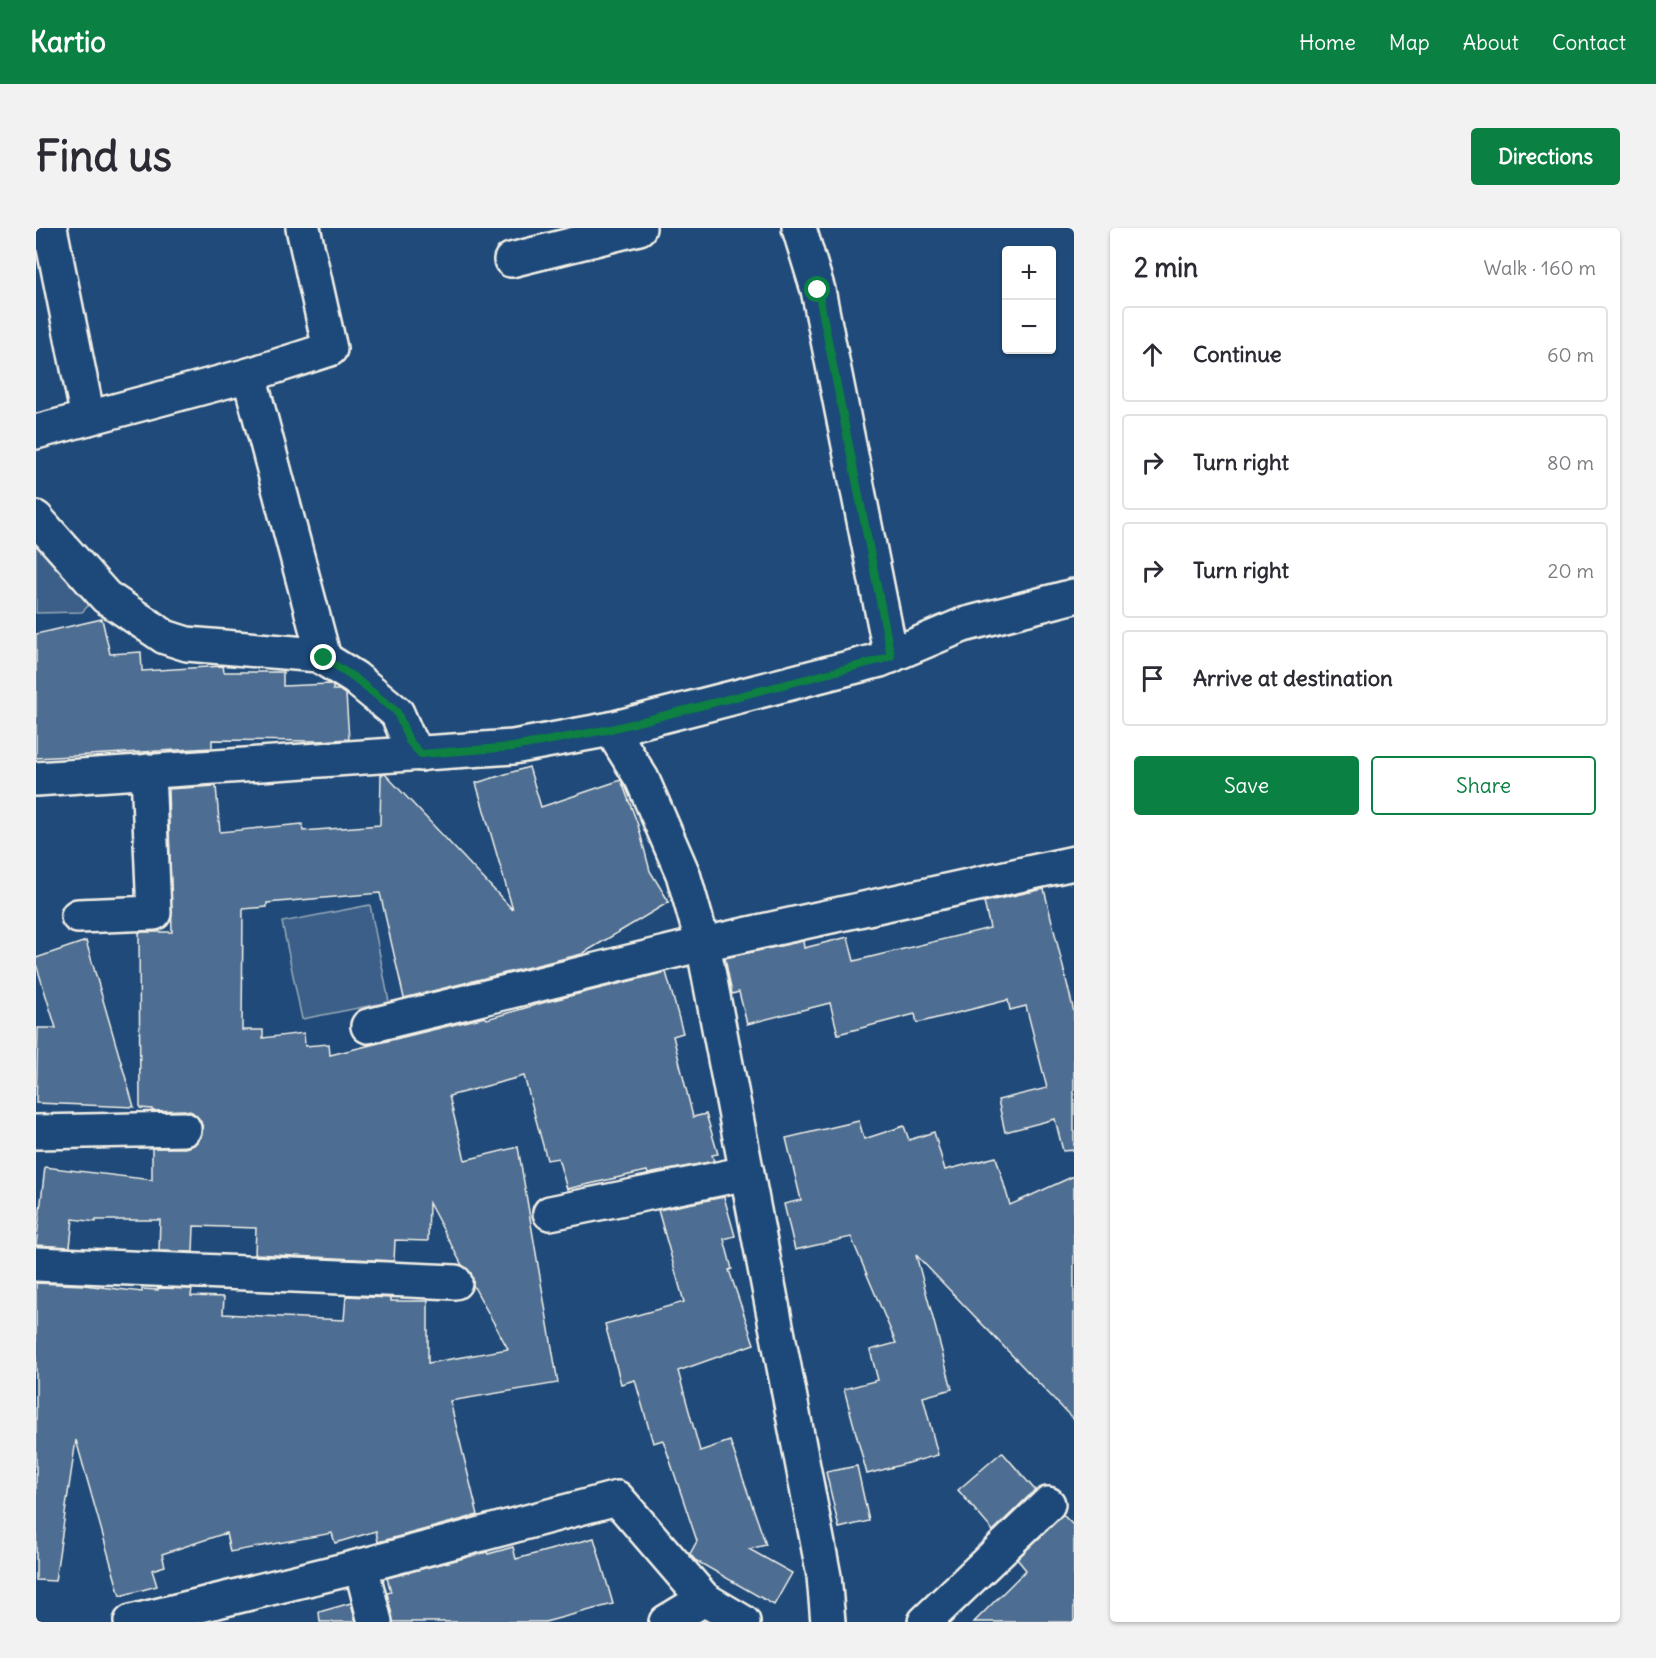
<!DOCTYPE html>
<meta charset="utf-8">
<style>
:root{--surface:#fff;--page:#f2f2f3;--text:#2b2b33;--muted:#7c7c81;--line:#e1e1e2;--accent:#0b8043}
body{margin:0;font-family:Delius,sans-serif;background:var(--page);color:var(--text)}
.controls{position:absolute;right:18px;top:18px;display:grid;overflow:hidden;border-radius:6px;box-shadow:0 2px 4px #0004}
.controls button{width:54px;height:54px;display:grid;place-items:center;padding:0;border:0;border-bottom:2px solid var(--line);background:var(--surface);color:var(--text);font:30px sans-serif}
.stop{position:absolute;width:18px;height:18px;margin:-14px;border:4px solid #0b8043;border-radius:50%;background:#fff}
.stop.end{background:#0b8043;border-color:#fff;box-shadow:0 2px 6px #0008}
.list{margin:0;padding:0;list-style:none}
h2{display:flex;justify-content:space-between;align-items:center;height:78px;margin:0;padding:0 24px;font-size:26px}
h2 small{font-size:20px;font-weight:400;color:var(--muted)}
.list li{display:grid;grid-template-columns:39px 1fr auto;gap:18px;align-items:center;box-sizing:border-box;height:96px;margin:0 12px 12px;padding:0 12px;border:2px solid var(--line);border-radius:6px}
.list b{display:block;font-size:22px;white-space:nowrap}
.list em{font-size:20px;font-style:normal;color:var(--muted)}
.actions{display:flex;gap:12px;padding:18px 24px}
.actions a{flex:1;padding:14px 0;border:2px solid var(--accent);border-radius:6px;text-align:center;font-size:21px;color:var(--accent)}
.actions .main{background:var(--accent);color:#fff}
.icon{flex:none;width:33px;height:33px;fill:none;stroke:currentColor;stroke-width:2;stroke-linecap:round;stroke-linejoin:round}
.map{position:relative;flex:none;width:1038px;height:1394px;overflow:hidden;border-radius:6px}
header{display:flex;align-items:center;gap:36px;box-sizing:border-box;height:84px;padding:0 30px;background:var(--accent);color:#fff}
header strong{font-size:28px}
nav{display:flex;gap:33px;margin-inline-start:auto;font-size:21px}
.intro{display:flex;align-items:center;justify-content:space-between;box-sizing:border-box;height:144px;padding:0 36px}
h1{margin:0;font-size:42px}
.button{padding:15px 27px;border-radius:6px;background:var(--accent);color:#fff;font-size:21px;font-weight:700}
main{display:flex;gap:36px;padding:0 36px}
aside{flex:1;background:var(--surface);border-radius:6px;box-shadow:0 2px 4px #0004}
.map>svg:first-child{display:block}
.green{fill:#3a5f88;stroke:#97a8b8;stroke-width:1.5}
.building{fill:#4d6e92;stroke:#f4f1e8;stroke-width:1.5}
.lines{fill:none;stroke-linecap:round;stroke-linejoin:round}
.minor-casing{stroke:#f4f1e8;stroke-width:38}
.minor{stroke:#1f4a7a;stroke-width:33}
.route{stroke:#0b8043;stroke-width:8}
</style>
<header>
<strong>Kartio</strong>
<nav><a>Home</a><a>Map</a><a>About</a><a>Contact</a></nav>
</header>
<div class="intro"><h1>Find us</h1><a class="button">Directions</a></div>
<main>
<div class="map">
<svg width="1038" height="1394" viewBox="0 0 1038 1394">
<rect width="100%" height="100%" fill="#1f4a7a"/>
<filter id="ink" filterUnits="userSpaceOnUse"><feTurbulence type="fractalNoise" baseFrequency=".0167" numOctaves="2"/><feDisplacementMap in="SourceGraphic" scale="12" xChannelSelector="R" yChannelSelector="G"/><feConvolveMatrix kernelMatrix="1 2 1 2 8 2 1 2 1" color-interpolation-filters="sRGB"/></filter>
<g filter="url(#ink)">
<!-- green -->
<g class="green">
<path d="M 0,313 L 57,373 L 46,384 L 0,385 Z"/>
<path d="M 334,677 L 353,774 L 266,791 L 246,694 Z"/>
</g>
<!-- building -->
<g class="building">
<path d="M 66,391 L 74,426 L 105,424 L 106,443 L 187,438 L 188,444 L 247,444 L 247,458 L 293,456 L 297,458 L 297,462 L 303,462 L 310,467 L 313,511 L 284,513 L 176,512 L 176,520 L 0,530 L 0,406 Z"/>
<path d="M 493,539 L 505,579 L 585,552 L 602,597 L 614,643 L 633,674 L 546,726 L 368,770 L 344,665 L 231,675 L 231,679 L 207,681 L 206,802 L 227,802 L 227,810 L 268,805 L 269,818 L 293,816 L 294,827 L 449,789 L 451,791 L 510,774 L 630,744 L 647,805 L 637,808 L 657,889 L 670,886 L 682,926 L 676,927 L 678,933 L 612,946 L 611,943 L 531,961 L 522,930 L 511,932 L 488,848 L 413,868 L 429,932 L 482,919 L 522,1155 L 414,1173 L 442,1287 L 342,1314 L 340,1303 L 299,1315 L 296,1305 L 194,1324 L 190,1305 L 126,1326 L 129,1338 L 116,1342 L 121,1358 L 84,1368 L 40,1212 L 19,1353 L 0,1352 L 0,1055 L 48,1057 L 106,1064 L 106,1061 L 122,1062 L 122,1060 L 156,1061 L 155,1068 L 188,1069 L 187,1086 L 308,1092 L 310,1068 L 355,1070 L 355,1073 L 392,1073 L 392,1135 L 472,1121 L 437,1057 L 435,1045 L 426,1037 L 393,975 L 392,1013 L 359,1012 L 358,1033 L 219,1026 L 220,1000 L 158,998 L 157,1024 L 123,1023 L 124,992 L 60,992 L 60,994 L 37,991 L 34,1019 L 0,1017 L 9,939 L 116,952 L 116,920 L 149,920 L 158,917 L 165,909 L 167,900 L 164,892 L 156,884 L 148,882 L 116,883 L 116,881 L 104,880 L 103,704 L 136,704 L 132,561 L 180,558 L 184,604 L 266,596 L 267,603 L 344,597 L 345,547 L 349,546 L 477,682 L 440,555 Z"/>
<path d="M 1008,661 L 1038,784 L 1038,922 L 1027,923 L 1019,891 L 969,904 L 962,872 L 1011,860 L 990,778 L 974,782 L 972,772 L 881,795 L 879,786 L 802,806 L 794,775 L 711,796 L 703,764 L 696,766 L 689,730 L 767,713 L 768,720 L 812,709 L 818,733 L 954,700 L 948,674 Z"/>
<path d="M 50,713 L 98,879 L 0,875 L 2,800 L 20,800 L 0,736 L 0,730 Z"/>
<path d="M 823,893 L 828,911 L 868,898 L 873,912 L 898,904 L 909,942 L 960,929 L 974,977 L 1038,948 L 1038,1192 L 880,1027 L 916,1161 L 887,1169 L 902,1227 L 831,1246 L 808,1161 L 842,1152 L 834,1122 L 860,1115 L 815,1009 L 759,1022 L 748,976 L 765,972 L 750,910 Z"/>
<path d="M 688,969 L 699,1008 L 688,1011 L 696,1041 L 693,1042 L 718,1116 L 642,1143 L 664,1223 L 694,1213 L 730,1317 L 713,1321 L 756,1345 L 738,1377 L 659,1332 L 654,1326 L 661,1313 L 627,1212 L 617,1215 L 599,1152 L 585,1156 L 569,1096 L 648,1074 L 622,982 Z"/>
<path d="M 966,1224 L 999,1262 L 957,1303 L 922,1262 Z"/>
<path d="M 821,1238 L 833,1293 L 803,1300 L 790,1244 Z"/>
<path d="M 1027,1287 L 1038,1298 L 1038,1394 L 938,1394 L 990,1342 L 981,1331 Z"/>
<path d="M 558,1310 L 577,1376 L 509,1394 L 357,1394 L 351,1365 L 355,1364 L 351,1350 L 451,1324 L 452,1326 L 477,1319 L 480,1331 Z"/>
<path d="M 315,1375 L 320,1394 L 284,1394 L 283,1384 Z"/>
</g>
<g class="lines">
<!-- minor casing -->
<g class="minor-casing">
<g id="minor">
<path d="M 14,0 L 52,190"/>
<path d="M 763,0 L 782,62 L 855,428"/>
<path d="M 475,32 L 603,0"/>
<path d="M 213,147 L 294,121 L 267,0"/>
<path d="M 0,204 L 213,147 L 288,430"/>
<path d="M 0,290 L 70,369 L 129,409 L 151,416 L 282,427 L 319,450 L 361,485 L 373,513 L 385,526"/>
<path d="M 575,501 L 606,551 L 647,646 L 667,716 L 788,1348 L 792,1394"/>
<path d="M 0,551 L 477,519 L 575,501 L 844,432 L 927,397 L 1038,368"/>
<path d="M 42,688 L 118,685 L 112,543"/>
<path d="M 332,798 L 667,716 L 1038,635"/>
<path d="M 0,904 L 148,901"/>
<path d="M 514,985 L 711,945"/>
<path d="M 0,1036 L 419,1054"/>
<path d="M 325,1338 L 339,1394"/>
<path d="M 95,1394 L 325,1338 L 581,1270 L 668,1371"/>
<path d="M 630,1394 L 668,1371 L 707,1394"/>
<path d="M 889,1394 L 1012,1276"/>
</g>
</g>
<!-- minor -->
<use href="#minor" class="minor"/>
</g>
</g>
<g class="lines" filter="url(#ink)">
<!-- route -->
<path class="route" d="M 288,430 L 319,450 L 361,484 L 373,513 L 385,526 L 477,519 L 575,501 L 844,432 L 855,428 L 782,62"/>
</g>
</svg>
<div class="controls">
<button>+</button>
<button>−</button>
</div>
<div class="stop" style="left:782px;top:62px"></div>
<div class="stop end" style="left:288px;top:430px"></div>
</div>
<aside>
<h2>2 min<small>Walk · 160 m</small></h2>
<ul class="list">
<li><svg class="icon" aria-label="ahead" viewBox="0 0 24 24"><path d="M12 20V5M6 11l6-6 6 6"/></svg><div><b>Continue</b></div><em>60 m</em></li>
<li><svg class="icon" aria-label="right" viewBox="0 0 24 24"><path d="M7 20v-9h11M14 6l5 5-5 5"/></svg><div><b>Turn right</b></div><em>80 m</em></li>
<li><svg class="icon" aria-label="right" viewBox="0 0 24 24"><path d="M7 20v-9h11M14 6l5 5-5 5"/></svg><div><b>Turn right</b></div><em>20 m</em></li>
<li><svg class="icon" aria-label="arrive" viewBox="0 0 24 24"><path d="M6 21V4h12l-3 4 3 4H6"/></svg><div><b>Arrive at destination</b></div></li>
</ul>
<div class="actions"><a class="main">Save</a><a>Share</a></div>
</aside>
</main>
